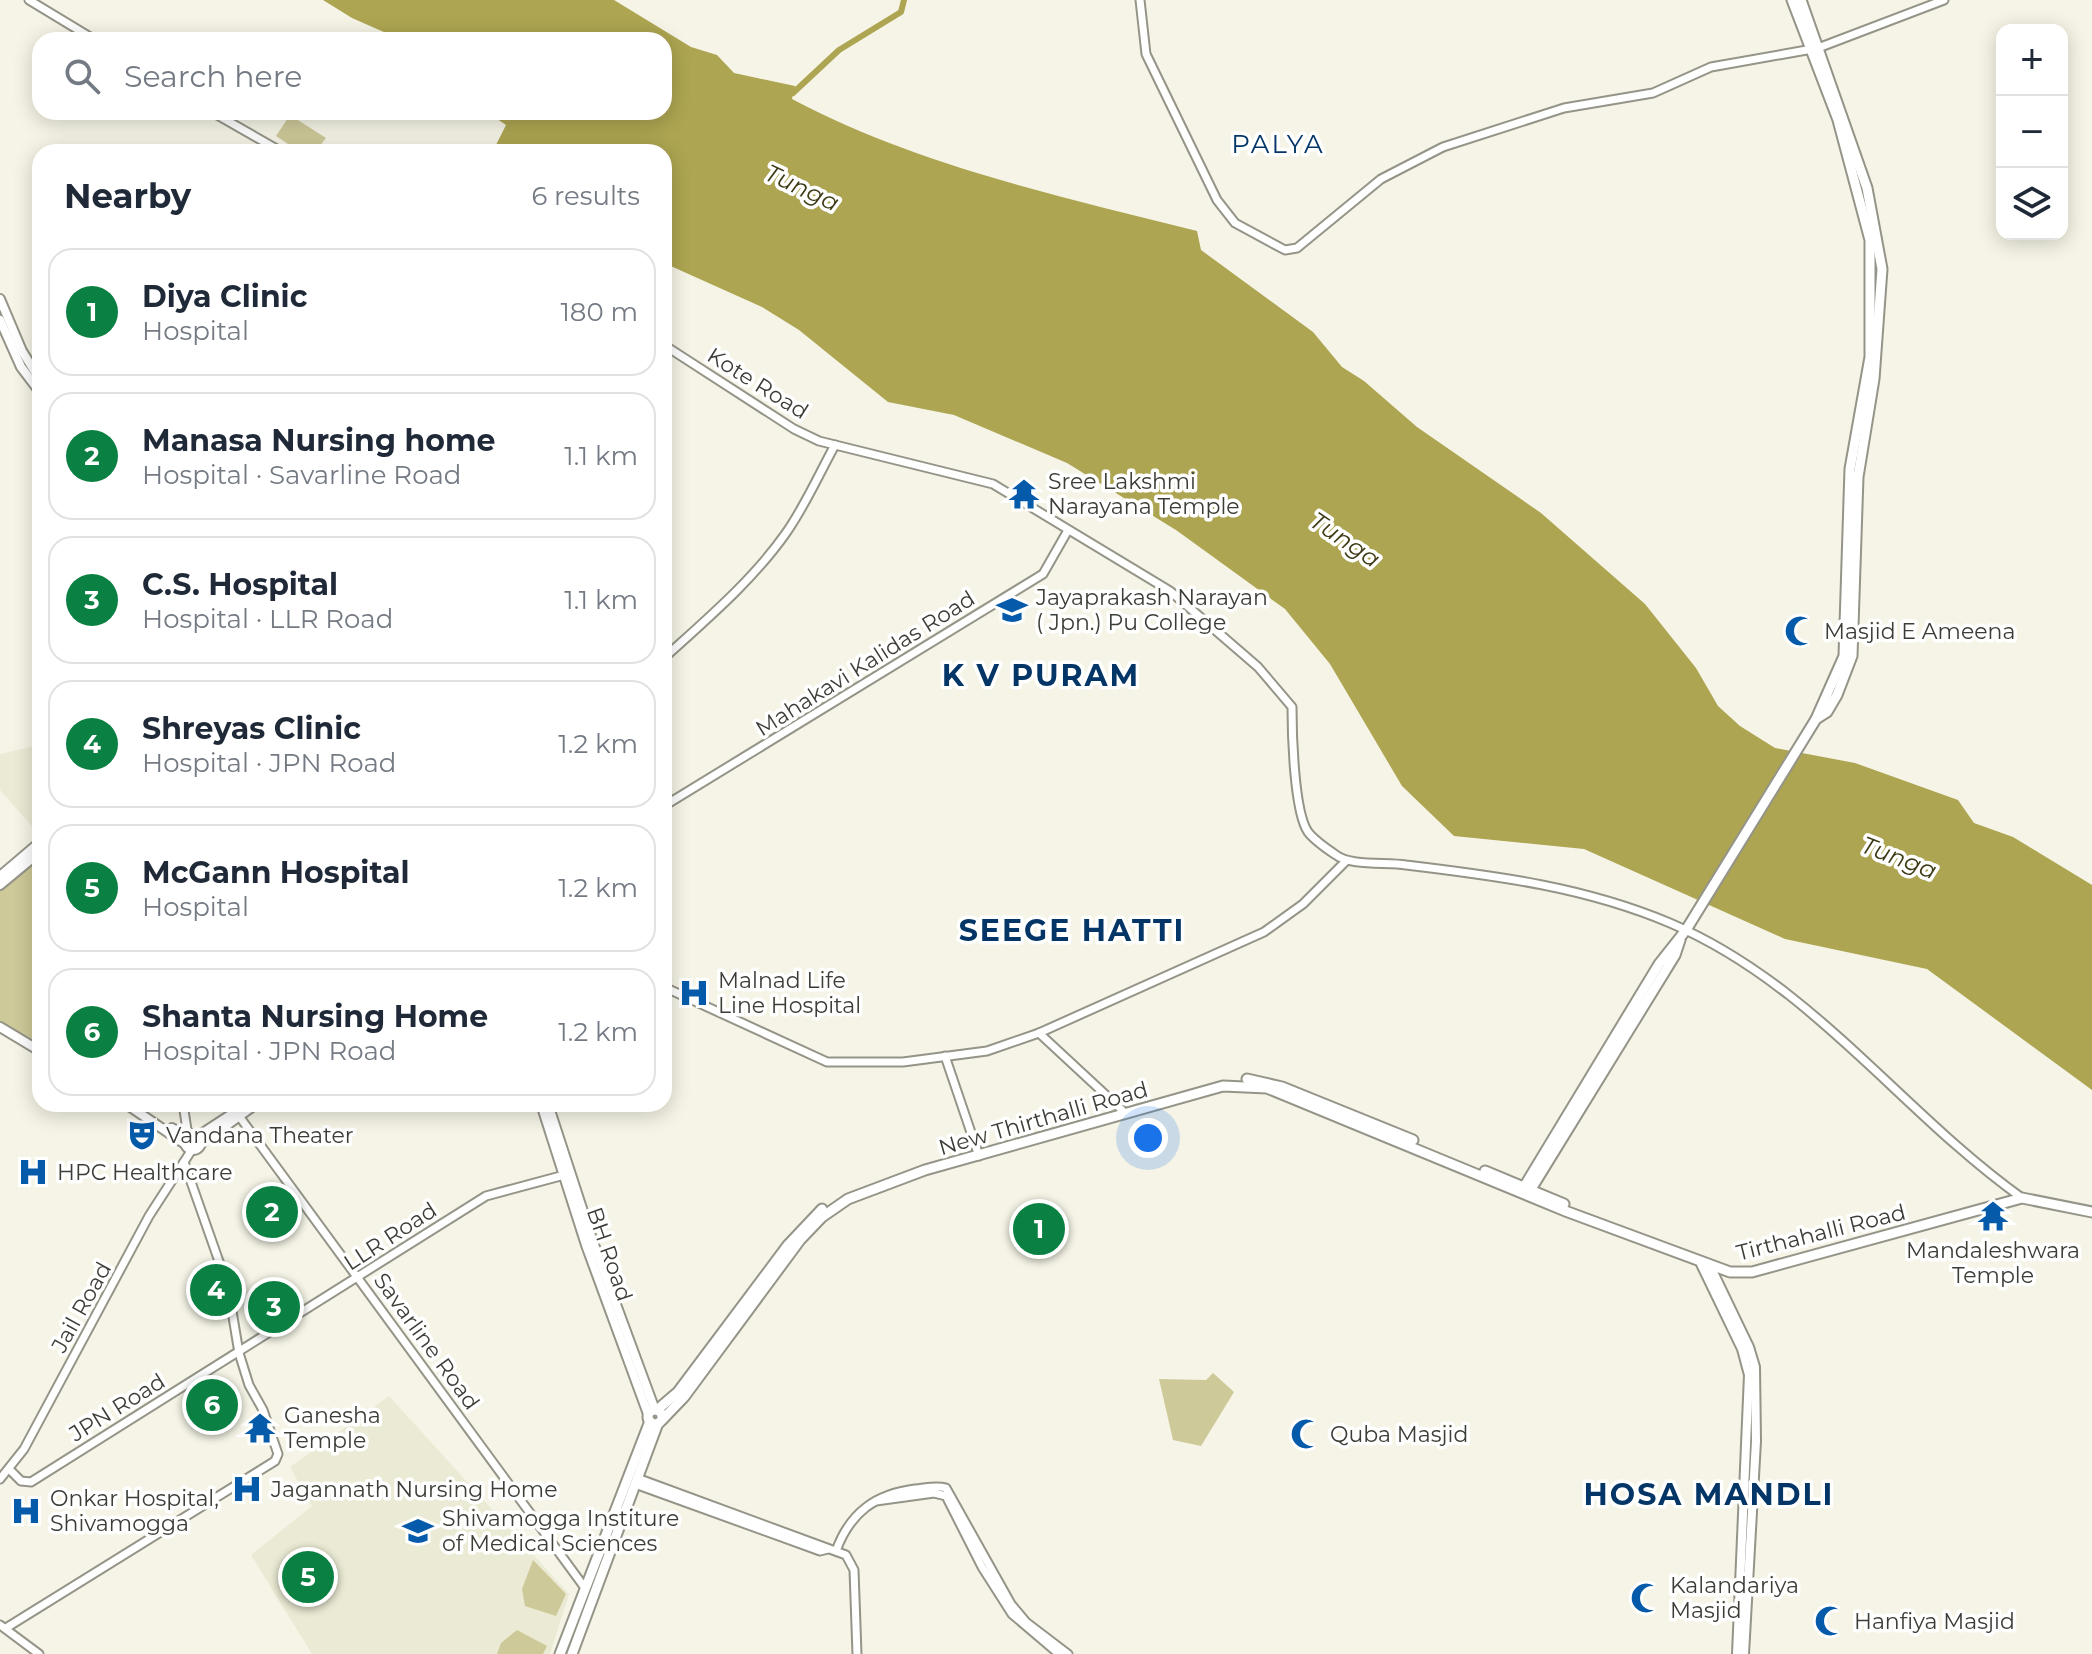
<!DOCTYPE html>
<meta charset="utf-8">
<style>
:root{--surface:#fff;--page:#f6f6f7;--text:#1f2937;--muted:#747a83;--line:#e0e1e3;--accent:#0b8043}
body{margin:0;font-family:Montserrat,sans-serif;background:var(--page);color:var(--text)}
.controls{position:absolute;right:24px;top:24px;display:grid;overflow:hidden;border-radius:16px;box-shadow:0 4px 20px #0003}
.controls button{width:72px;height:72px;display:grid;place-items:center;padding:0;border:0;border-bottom:2px solid var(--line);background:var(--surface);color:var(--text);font:40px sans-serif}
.you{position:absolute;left:1148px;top:1138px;width:28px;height:28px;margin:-20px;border:6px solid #fff;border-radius:50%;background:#1a73e8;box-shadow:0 0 0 12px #1a73e833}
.badge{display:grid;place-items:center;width:52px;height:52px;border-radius:50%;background:var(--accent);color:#fff;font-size:26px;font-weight:700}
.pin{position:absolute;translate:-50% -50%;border:4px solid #fff;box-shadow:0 2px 8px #0006}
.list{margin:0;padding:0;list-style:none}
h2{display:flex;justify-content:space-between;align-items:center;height:104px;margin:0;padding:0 32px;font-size:34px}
h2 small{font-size:26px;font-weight:400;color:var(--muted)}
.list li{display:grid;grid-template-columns:52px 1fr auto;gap:24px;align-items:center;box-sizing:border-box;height:128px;margin:0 16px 16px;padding:0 16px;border:2px solid var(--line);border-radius:24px}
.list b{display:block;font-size:30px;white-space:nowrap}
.list p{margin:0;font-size:26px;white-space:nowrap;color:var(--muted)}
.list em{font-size:26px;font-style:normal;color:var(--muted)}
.icon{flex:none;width:44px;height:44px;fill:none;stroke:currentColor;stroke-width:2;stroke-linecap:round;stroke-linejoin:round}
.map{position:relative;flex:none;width:2092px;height:1654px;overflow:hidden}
.search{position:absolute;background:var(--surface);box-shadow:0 4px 20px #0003;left:32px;top:32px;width:640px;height:88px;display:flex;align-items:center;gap:20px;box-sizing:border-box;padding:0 28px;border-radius:24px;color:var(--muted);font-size:30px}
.panel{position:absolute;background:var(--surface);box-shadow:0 4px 20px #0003;left:32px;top:144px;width:640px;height:968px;border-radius:24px}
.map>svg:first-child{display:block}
.built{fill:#ebead4}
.green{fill:#cec999}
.water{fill:#ada551}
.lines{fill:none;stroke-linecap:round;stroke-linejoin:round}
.canal{stroke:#ada551;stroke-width:6}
.secondary-casing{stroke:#959488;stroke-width:11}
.primary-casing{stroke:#959488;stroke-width:12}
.highway-casing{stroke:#959488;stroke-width:13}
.secondary{stroke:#fff;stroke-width:7}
.primary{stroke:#fff;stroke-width:8}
.highway{stroke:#fff;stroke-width:9}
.labels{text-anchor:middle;stroke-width:7;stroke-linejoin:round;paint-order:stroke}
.street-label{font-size:22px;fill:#3d3d38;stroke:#fff}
.poi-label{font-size:22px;fill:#3d3d38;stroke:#fff;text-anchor:start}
.water-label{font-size:24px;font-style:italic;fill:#3d3a15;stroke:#fff}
.quarter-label{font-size:26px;letter-spacing:2px;fill:#033667;stroke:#fff}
.district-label{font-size:30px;font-weight:bold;letter-spacing:2px;fill:#033667;stroke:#fff}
</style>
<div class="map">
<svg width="2092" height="1654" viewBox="0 0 2092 1654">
<rect width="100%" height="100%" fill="#f5f4e6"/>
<!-- built -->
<g class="built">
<path d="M 40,745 L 40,834 L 39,834 L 0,790 L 0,754 Z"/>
<path d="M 389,1396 L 569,1594 L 550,1654 L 312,1654 L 251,1555 L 312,1506 L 290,1467 Z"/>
</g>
<!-- green -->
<g class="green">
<path d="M 290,115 L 326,138 L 315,152 L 300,152 L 276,136 Z"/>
<path d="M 40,850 L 40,1044 L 0,1021 L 0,884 Z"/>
<path d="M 1213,1373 L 1234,1392 L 1201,1446 L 1173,1440 L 1159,1379 L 1206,1380 Z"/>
<path d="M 533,1560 L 566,1594 L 556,1616 L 525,1606 L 522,1589 Z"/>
<path d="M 517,1630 L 547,1646 L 543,1654 L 497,1654 L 501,1643 Z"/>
</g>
<!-- water -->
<path class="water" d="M 323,0 L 614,0 L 691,47 L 717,55 L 734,73 L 795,86 L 792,99 C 919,166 1059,196 1197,231 L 1201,250 L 1313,332 L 1342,367 L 1364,381 L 1417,427 L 1541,513 L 1645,604 L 1696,668 L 1718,706 L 1740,726 L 1775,748 L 1855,763 L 1958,800 L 1974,823 L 2013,837 L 2092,885 L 2092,1090 L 1927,969 L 1785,939 L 1584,849 L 1454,836 L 1402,786 L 1330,664 L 1285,609 L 1176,530 L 1067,463 L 954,415 L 888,402 L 799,330 L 762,307 L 664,263 L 664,152 L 497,152 L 494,149 L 506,125 L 487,112 L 664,112 L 664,40 L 402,40 L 352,18 Z"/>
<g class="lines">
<!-- canal -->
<path class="canal" d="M 793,93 L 839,50 L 901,12 L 904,0"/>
<!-- secondary casing -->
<g class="secondary-casing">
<g id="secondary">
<path d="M 29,0 L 95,40"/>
<path d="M 1140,0 L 1146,54 L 1217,200 L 1235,223 L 1285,250 L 1297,248 L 1381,179 L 1443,147 L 1564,108 L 1653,93 L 1711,67 L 1818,48 L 1944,0"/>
<path d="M 212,112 L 282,152"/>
<path d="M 664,345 L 794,429 L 819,441 L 993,484 L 1170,591 L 1258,667 L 1292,707 C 1292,733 1294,812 1308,832 C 1315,841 1327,849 1336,855 C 1350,866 1386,862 1406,865 C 1498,876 1585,887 1670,923 C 1813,984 1900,1111 2022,1198"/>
<path d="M 664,658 C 707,619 753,580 786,533 C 805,506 819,474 835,445"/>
<path d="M 664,806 L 1043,574 L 1067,532"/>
<path d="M 664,987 L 827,1062 L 903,1062 L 987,1051 L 1039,1033 L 1264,932 L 1303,904 L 1345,862"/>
<path d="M 1039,1033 L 1122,1110"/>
<path d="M 945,1056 L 979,1156"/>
<path d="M 183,1104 L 188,1136"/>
<path d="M 239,1116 L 585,1588"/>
<path d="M 9,1469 L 21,1481 L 31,1482 L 486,1196 L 568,1174"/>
<path d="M 637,1478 L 846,1555 L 854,1570 L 857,1654"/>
<path d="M 0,1479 L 24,1449 L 149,1216 L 191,1151"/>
<path d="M 635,1484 L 820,1551 L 828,1549"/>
<path d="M 876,1501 L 934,1493 L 946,1496 L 982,1567 L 1012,1614 L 1059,1654"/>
<path d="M 836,1551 C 850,1512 876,1494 915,1489 C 926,1488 936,1485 946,1488 L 1011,1604 L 1026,1622 L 1068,1654"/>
<path d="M 0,1625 L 39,1654"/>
<path d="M 6,1628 L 275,1461 L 278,1454 L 263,1410 L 249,1385 L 239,1353 L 228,1287 L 184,1162"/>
</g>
</g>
<!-- primary casing -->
<g class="primary-casing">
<g id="primary">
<path d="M 0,299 L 22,351 L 40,380"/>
<path d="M 0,320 L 21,367 L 40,392"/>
<path d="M 0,876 L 40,842"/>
<path d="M 0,885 L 40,852"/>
<path d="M 0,1027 L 40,1051"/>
<path d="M 126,1104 L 185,1144"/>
<path d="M 541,1104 L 586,1245 L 648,1414"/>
<path d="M 548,1104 L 593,1242 L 655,1410"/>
<path d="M 172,1128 L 188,1136"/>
<circle cx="193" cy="1142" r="8"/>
<path d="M 198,1136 L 247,1104"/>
<path d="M 202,1143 L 256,1104"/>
<path d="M 1701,1264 L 1742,1349 L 1749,1375 L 1737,1654"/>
<path d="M 1711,1268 L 1749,1347 L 1755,1367 L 1756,1441 L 1744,1654"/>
</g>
</g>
<!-- highway casing -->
<g class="highway-casing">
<g id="highway">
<path d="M 1801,0 L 1867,188 L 1882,269 L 1874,379 L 1858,477 L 1852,656 L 1837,695 L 1827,712 L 1816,719"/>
<path d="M 1247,1079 L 1282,1087 L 1413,1140"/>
<path d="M 1485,1171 L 1564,1204"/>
<path d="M 1521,1192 L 1659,964 L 1686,930 L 1816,719 L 1844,656 L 1850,469 L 1870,357 L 1870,240 L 1838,120 L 1792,0"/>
<path d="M 1528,1194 L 1675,955 L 1680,940"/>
<circle cx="655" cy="1417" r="7"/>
<path d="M 657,1410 L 678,1392 L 788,1245 L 822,1209"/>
<path d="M 662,1420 L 684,1397 L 800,1240 L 822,1217 L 848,1199 L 925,1170 L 1223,1086 L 1267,1088 L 1568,1212 L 1730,1272 L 1752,1272 L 2022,1198 L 2092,1212"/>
<path d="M 560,1654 L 650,1421"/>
<path d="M 572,1654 L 658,1423"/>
</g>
</g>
<!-- secondary -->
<use href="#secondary" class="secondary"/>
<!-- primary -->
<use href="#primary" class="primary"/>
<!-- highway -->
<use href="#highway" class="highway"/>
</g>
<!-- icons -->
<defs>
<g id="temple-bare" transform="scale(2.4)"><path d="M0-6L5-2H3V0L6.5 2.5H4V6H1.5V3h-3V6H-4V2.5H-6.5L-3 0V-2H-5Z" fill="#055ba9" stroke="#fff" stroke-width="2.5" paint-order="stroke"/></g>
<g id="university-bare" transform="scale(2.4)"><path d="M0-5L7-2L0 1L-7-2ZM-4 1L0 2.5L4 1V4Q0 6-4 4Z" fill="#055ba9" stroke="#fff" stroke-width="2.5" paint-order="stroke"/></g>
<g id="mosque-bare" transform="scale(2.4)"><path d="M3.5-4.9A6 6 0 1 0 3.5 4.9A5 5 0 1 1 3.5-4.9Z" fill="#055ba9" stroke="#fff" stroke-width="2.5" paint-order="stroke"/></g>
<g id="hospital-bare" transform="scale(2.4)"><path d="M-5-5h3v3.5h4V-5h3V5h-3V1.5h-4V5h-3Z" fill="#055ba9" stroke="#fff" stroke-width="2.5" paint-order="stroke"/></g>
<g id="theatre-bare" transform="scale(2.4)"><path d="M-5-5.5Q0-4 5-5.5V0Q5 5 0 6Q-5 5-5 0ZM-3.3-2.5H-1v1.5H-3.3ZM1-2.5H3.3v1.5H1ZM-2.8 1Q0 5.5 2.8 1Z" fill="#055ba9" stroke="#fff" stroke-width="2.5" paint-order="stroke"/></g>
</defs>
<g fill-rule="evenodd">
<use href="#temple-bare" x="1024" y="494"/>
<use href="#university-bare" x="1012" y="610"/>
<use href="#mosque-bare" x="1800" y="631"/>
<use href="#hospital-bare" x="694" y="993"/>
<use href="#theatre-bare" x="142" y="1135"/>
<use href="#hospital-bare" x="33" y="1172"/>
<use href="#temple-bare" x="1993" y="1216"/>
<use href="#temple-bare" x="260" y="1428"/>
<use href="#mosque-bare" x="1306" y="1434"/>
<use href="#hospital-bare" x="247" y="1489"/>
<use href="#hospital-bare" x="26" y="1511"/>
<use href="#university-bare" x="418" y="1531"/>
<use href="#mosque-bare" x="1646" y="1598"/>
<use href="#mosque-bare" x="1830" y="1621"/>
</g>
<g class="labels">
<!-- street labels -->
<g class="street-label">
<text transform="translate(758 383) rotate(32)" y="8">Kote Road</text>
<text transform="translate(865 663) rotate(-32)" y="8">Mahakavi Kalidas Road</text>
<text transform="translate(1043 1118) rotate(-16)" y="8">New Thirthalli Road</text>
<text transform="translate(1821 1232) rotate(-14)" y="8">Tirthahalli Road</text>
<text transform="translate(390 1236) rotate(-33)" y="8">LLR Road</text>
<text transform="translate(610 1254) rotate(71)" y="8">BH Road</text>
<text transform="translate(81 1307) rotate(-61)" y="8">Jail Road</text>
<text transform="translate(427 1341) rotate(54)" y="8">Savarline Road</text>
<text transform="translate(117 1407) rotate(-32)" y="8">JPN Road</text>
</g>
<!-- poi labels -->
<g class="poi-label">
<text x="1048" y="489">Sree Lakshmi<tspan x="1048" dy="25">Narayana Temple</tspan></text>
<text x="1036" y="605">Jayaprakash Narayan<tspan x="1036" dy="25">( Jpn.) Pu College</tspan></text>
<text x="1824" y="639">Masjid E Ameena</text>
<text x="718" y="988">Malnad Life<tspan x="718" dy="25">Line Hospital</tspan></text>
<text x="166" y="1143">Vandana Theater</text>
<text x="57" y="1180">HPC Healthcare</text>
<text x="1993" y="1258" text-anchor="middle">Mandaleshwara<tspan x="1993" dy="25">Temple</tspan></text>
<text x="284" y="1423">Ganesha<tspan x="284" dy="25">Temple</tspan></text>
<text x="1330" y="1442">Quba Masjid</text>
<text x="271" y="1497">Jagannath Nursing Home</text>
<text x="50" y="1506">Onkar Hospital,<tspan x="50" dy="25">Shivamogga</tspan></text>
<text x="442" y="1526">Shivamogga Institure<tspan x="442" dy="25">of Medical Sciences</tspan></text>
<text x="1670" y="1593">Kalandariya<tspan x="1670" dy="25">Masjid</tspan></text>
<text x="1854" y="1629">Hanfiya Masjid</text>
</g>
<!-- water labels -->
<g class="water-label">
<text transform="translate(802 188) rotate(25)" y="8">Tunga</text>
<text transform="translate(1345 540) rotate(34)" y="8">Tunga</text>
<text transform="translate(1899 858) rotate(21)" y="8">Tunga</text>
</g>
<!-- quarter labels -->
<g class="quarter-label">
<text x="1278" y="153">PALYA</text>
</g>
<!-- district labels -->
<g class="district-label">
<text x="1041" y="686">K V PURAM</text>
<text x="1072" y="941">SEEGE HATTI</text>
<text x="1709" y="1505">HOSA MANDLI</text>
</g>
</g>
</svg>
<div class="controls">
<button>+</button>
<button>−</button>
<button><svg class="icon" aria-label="layers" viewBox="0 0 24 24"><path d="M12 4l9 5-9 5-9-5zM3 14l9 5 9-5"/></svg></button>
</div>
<div class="you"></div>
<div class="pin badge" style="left:1039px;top:1229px">1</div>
<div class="pin badge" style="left:272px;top:1212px">2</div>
<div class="pin badge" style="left:274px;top:1307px">3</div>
<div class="pin badge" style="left:216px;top:1290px">4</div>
<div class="pin badge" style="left:308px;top:1577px">5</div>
<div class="pin badge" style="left:212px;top:1405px">6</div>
<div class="search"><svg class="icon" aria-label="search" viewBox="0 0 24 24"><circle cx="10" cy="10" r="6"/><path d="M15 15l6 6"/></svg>Search here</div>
<section class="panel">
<h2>Nearby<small>6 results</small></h2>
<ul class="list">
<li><span class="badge">1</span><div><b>Diya Clinic</b><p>Hospital</p></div><em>180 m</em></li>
<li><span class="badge">2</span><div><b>Manasa Nursing home</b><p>Hospital · Savarline Road</p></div><em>1.1 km</em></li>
<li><span class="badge">3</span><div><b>C.S. Hospital</b><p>Hospital · LLR Road</p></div><em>1.1 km</em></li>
<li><span class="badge">4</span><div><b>Shreyas Clinic</b><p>Hospital · JPN Road</p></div><em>1.2 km</em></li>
<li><span class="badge">5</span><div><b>McGann Hospital</b><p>Hospital</p></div><em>1.2 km</em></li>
<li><span class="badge">6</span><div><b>Shanta Nursing Home</b><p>Hospital · JPN Road</p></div><em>1.2 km</em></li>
</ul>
</section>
</div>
